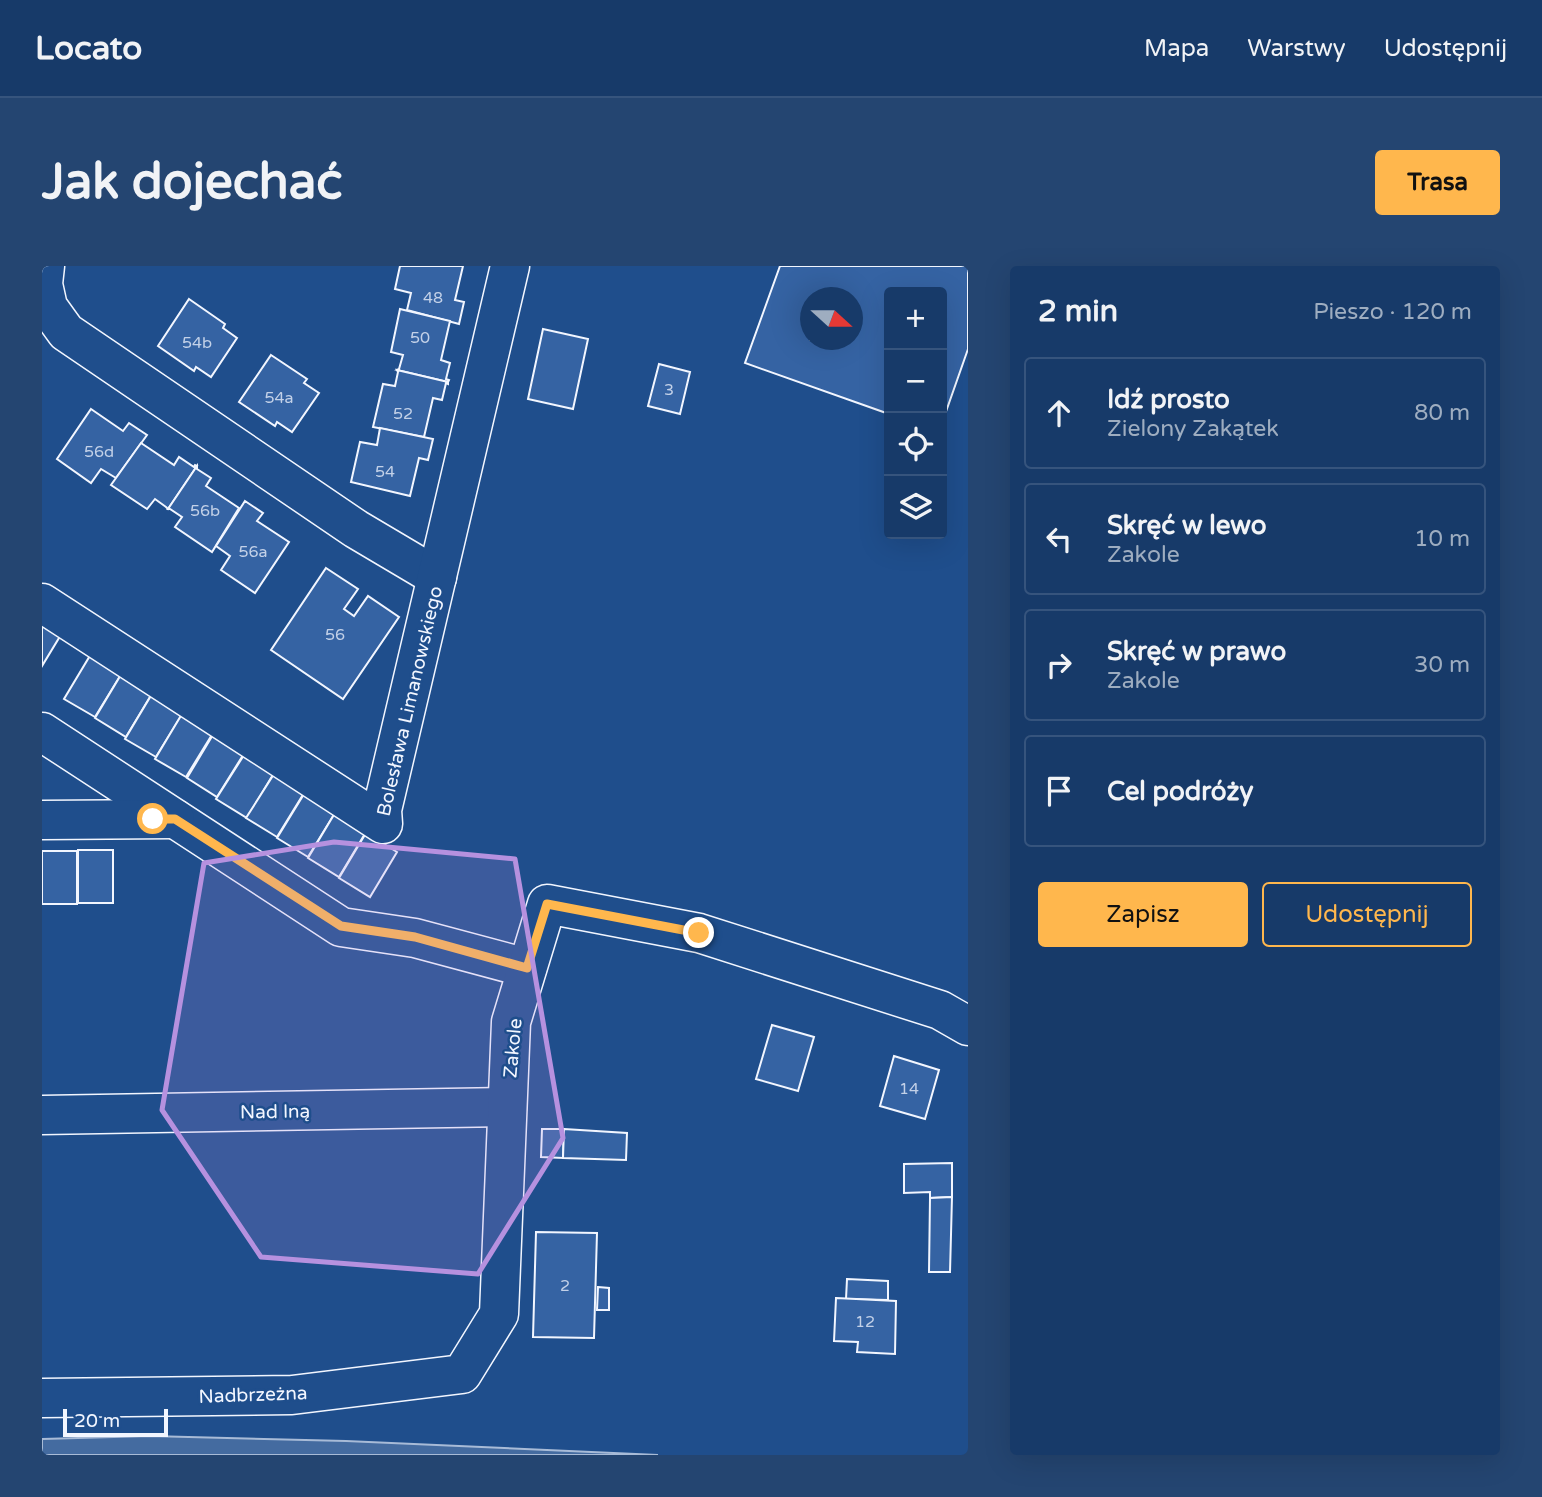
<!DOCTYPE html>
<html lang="pl">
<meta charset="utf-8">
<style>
:root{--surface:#173a69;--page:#244571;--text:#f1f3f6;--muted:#9eadc0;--line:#36547d;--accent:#ffb74d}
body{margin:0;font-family:"Varela Round",sans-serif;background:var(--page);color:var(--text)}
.controls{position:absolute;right:21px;top:21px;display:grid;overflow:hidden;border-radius:7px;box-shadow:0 7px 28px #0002}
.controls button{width:63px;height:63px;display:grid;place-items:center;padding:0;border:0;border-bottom:2px solid var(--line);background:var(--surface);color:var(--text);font:35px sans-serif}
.compass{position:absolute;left:758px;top:21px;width:63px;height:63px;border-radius:50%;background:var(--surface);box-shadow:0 7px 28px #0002;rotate:111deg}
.scale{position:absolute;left:21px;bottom:18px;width:105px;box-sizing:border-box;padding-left:7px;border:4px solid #f2f6ff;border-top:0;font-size:19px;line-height:24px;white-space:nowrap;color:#f2f6ff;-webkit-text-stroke:5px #1f4e8c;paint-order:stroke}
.stop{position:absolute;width:21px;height:21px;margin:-16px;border:5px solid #ffb74d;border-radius:50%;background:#fff}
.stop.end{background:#ffb74d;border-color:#fff;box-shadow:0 2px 7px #0008}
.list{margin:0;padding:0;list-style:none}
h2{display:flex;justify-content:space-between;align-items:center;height:91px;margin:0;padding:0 28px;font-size:30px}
h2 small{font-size:23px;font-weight:400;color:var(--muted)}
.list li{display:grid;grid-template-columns:46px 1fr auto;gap:21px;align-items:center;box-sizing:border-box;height:112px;margin:0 14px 14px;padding:0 14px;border:2px solid var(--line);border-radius:7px}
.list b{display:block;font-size:26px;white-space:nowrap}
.list p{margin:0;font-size:23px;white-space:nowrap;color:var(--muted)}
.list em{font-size:23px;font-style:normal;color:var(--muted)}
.actions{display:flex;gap:14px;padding:21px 28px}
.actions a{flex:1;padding:16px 0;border:2px solid var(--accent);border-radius:7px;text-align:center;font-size:24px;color:var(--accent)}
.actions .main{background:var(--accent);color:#111}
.icon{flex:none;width:38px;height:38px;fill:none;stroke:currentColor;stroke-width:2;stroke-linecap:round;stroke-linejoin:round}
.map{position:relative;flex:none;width:926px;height:1189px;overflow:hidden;border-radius:7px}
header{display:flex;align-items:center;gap:42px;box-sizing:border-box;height:98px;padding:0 35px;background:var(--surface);border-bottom:2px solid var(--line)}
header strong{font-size:33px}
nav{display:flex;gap:38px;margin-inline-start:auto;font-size:24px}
.intro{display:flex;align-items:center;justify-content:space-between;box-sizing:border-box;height:168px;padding:0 42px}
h1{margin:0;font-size:49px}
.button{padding:18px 32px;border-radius:7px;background:var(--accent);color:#111;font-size:24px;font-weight:700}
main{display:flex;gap:42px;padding:0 42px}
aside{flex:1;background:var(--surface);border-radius:7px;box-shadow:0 7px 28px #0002}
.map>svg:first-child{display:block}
.water{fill:#446ba0;stroke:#a8bbd7;stroke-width:2}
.building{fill:#3563a3;stroke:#f2f6ff;stroke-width:2;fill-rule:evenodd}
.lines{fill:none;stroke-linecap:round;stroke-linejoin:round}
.minor-casing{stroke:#f2f6ff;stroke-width:41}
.minor{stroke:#1f4e8c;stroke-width:38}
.route{stroke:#ffb74d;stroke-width:9}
.marked{fill:#b691df;fill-opacity:0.2;stroke:#b691df;stroke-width:5;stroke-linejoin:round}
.labels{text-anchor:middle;stroke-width:5;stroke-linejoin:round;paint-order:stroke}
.number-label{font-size:16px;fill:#c3d1e8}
.street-label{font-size:19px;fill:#f2f6ff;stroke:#1f4e8c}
</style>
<header>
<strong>Locato</strong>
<nav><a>Mapa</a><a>Warstwy</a><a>Udostępnij</a></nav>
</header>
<div class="intro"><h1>Jak dojechać</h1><a class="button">Trasa</a></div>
<main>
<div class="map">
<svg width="926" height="1189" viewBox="0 0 926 1189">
<rect width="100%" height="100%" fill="#1f4e8c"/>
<!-- water -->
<path class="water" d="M 108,1170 L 304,1175 L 616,1189 L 0,1189 L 0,1173 Z"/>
<!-- building -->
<g class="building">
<path d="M 358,0 L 421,0 L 413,34 L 422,36 L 417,58 L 365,44 L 369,27 L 353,23 Z"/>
<path d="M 738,0 L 926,0 L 926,83 L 900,157 L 900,26 L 847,26 L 847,148 L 703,97 ZM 768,32 L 810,32 L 810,74 L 768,74 Z"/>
<path d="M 147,33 L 183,58 L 181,62 L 195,72 L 169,111 L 154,101 L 152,105 L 116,80 Z"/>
<path d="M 358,43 L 408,55 L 399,94 L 408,97 L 404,113 L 407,114 L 406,116 L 355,104 L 357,103 L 361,89 L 349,86 Z"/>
<path d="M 501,63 L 546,73 L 531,143 L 486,133 Z"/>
<path d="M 229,89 L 265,113 L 262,117 L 277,127 L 250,166 L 235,156 L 233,160 L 197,136 Z"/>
<path d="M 617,98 L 648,106 L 638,148 L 606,140 Z"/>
<path d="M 355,104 L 406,116 L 406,118 L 404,117 L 400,134 L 391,132 L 382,171 L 331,161 L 341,118 L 353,120 L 356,106 Z"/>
<path d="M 49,143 L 81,165 L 87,157 L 105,169 L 74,212 L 59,203 L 49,217 L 15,193 Z"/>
<path d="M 338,162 L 391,173 L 386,194 L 377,192 L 368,230 L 309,216 L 318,176 L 335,179 Z"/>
<path d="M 99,177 L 132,199 L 137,191 L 152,201 L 153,199 L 155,200 L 126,243 L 124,241 L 113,233 L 105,243 L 69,219 Z"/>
<path d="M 155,200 L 155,203 L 169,212 L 164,220 L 197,242 L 170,286 L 133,261 L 140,251 L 128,243 L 126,243 Z"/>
<path d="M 203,235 L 221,247 L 215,255 L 247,276 L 213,327 L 179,304 L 188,290 L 174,280 Z"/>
<path d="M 284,302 L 316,323 L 302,343 L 312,350 L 326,330 L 357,351 L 301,433 L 229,384 Z"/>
<path d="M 0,354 L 20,367 L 0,400 Z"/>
<path d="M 49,388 L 80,407 L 53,451 L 22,433 Z"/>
<path d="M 80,407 L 111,426 L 84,471 L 53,452 Z"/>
<path d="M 110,428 L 141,447 L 114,491 L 83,473 Z"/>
<path d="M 140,448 L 171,467 L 144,511 L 113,493 Z"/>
<path d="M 172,467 L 203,486 L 175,531 L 145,512 Z"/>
<path d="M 202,489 L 232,507 L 205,552 L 174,533 Z"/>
<path d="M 232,508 L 262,527 L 235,571 L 204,552 Z"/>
<path d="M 262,528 L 293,547 L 266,591 L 235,572 Z"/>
<path d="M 293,547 L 324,566 L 297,611 L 266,592 Z"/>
<path d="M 324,567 L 355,586 L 328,631 L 297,612 Z"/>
<rect x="36" y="584" width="35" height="53"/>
<rect x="0" y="585" width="35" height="53"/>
<path d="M 730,759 L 772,771 L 756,825 L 714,813 Z"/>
<path d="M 852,790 L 897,804 L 883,853 L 838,840 Z"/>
<path d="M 500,863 L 522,863 L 521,892 L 499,891 Z"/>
<path d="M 522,863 L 585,867 L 584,894 L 521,892 Z"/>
<path d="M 910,897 L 910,931 L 888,932 L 888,926 L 862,927 L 862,898 Z"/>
<path d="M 910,931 L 908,1006 L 887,1006 L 888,932 Z"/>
<path d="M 494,966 L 555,967 L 552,1072 L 491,1071 Z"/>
<path d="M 805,1013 L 846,1015 L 846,1034 L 804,1033 Z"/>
<path d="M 556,1021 L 567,1022 L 567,1044 L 555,1044 Z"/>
<path d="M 794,1032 L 854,1035 L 853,1088 L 815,1086 L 816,1076 L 792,1075 Z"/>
</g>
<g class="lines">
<!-- minor casing -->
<g class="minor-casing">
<g id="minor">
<path d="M 3,0 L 1,18 L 6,41 L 24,66 L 314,263 L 395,311"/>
<path d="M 0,337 L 341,558 L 340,544 L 468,0"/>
<path d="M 0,466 L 299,661 L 373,672 L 485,702"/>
<path d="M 0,554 L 133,553"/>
<path d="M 0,849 L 465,841"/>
<path d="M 0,1132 L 250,1129 L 420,1108 L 457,1048 L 469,756 L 505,638 L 657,667 L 898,744 L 926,760"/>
</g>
</g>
<!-- minor -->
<use href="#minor" class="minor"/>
</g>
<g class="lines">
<!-- route -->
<path class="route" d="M 111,553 L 133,553 L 299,660 L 373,671 L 485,702 L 505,638 L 657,667"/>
</g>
<!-- marked area -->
<path class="marked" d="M 292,576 L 473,593 L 521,872 L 436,1008 L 219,991 L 120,844 L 162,597 Z"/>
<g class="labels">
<!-- number labels -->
<g class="number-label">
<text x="391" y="37">48</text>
<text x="378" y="77">50</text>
<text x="155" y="82">54b</text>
<text x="627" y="129">3</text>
<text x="237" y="137">54a</text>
<text x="361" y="153">52</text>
<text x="57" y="191">56d</text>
<text x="343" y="211">54</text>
<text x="163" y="250">56b</text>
<text x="211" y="291">56a</text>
<text x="293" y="374">56</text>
<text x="867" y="828">14</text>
<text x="523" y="1025">2</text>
<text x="823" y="1061">12</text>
</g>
<!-- street labels -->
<g class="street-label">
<text transform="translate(367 435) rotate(-77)" y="7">Bolesława Limanowskiego</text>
<text transform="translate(470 782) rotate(-85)" y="7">Zakole</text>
<text transform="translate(233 845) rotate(-1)" y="7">Nad Iną</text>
<text transform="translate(211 1128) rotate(-2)" y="7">Nadbrzeżna</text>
</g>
</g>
</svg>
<div class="controls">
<button>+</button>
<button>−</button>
<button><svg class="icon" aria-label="locate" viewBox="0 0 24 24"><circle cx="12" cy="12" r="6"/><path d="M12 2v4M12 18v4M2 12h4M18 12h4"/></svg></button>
<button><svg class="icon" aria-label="layers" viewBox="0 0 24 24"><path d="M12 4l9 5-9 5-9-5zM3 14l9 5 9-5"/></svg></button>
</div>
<svg class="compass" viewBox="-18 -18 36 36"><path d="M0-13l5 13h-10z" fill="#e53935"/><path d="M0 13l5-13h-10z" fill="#9eadc0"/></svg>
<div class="scale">20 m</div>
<div class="stop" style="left:111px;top:553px"></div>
<div class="stop end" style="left:657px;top:667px"></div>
</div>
<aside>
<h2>2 min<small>Pieszo · 120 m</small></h2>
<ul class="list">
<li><svg class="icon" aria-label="ahead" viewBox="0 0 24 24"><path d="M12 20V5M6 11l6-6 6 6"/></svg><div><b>Idź prosto</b><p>Zielony Zakątek</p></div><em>80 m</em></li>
<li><svg class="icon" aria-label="left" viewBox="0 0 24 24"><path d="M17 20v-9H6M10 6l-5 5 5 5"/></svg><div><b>Skręć w lewo</b><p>Zakole</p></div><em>10 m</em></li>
<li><svg class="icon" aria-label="right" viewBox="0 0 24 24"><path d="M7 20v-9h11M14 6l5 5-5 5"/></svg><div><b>Skręć w prawo</b><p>Zakole</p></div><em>30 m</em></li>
<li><svg class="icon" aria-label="arrive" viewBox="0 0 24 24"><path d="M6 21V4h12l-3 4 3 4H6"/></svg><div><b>Cel podróży</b></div></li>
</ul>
<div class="actions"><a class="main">Zapisz</a><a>Udostępnij</a></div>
</aside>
</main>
